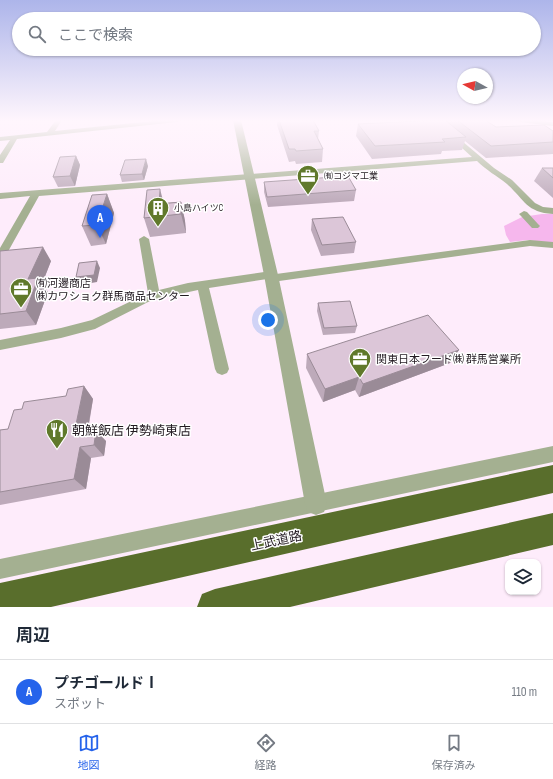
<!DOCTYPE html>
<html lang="ja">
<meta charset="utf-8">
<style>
:root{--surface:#fff;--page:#f2f2f3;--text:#1f2937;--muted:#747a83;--line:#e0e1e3;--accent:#2563eb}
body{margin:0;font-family:"Sofia Sans Condensed","Noto Sans JP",sans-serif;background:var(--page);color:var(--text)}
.controls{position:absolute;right:12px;bottom:12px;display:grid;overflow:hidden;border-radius:8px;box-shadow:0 1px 3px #0004}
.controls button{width:36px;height:36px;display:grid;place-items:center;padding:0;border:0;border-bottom:1px solid var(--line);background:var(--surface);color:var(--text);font:20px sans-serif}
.compass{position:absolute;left:457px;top:68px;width:36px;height:36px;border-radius:50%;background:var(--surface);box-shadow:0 1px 3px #0004;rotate:278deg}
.you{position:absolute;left:268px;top:320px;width:14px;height:14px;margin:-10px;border:3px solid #fff;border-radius:50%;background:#1a73e8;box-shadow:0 0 0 6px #1a73e833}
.badge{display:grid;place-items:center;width:26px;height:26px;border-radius:50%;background:var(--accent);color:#fff;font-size:13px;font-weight:700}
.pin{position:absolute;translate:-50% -33px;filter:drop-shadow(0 1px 2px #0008)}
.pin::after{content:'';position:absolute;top:21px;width:14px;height:12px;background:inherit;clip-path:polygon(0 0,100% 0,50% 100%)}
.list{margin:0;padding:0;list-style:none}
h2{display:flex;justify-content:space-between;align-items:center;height:52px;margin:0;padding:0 16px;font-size:17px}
h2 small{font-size:13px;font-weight:400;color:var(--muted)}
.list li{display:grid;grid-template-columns:26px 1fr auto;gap:12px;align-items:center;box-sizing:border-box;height:64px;padding:0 16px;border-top:1px solid var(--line)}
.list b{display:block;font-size:15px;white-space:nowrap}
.list p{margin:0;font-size:13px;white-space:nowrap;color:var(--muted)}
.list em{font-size:13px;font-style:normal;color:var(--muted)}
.icon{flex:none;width:22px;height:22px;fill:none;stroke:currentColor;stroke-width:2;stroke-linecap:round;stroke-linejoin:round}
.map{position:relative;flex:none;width:553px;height:607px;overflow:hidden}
.search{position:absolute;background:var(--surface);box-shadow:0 1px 3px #0004;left:12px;right:12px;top:12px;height:44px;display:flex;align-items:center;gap:10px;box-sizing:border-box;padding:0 14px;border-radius:22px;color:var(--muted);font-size:15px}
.sheet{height:116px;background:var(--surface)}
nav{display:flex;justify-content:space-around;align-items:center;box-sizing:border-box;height:56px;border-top:1px solid var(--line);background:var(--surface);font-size:11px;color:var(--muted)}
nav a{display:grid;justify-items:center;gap:2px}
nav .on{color:var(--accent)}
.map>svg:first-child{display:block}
.water{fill:#f6b7ed}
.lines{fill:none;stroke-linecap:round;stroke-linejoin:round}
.minor{fill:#a4b091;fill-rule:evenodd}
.tertiary{fill:#a4b091;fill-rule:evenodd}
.trunk{fill:#596e2c;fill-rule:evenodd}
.wall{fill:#bdaaba}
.shaded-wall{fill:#9a8b97}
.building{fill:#dcc6d8;stroke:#9a8b97}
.labels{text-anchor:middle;stroke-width:3;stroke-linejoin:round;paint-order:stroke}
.far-poi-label{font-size:9px;fill:#231b22;stroke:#fff;text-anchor:start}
.poi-label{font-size:11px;fill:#231b22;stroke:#fff;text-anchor:start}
.near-poi-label{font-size:13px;fill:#231b22;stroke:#fff;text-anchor:start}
.near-street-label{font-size:13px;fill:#231b22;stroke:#fff}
</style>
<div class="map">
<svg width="553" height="607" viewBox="0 0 553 607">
<rect width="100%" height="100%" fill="#feecfb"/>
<!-- water -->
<path class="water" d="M 542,214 L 553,214 L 553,243 L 527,240 L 510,242 L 506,235 L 504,226 L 522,217 Z"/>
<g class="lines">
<!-- minor -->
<g class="minor">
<path d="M 56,120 L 62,120 L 55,131 L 163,120 L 180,120 L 177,122 L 17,139 L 3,163 L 0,163 L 0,155 L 10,140 L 0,141 L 0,137 L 47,132 Z"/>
<path d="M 431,120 L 437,120 L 494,168 L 512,180 L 535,203 L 543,207 L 553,208 L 553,214 C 526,212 525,200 507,184 C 497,176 486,170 477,161 L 39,196 L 5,257 L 0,260 L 0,248 L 30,196 L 0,199 L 0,193 L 472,157 Z"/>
<path d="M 517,120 L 532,120 L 553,122 L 553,126 L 520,122 Z"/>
<path d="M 524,211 L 527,212 L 538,224 L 540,226 L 538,228 L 532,228 L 521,216 L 519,214 Z"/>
<path d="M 144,236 L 149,239 L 159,290 L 188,283 L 271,271 L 276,274 L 530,240 L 553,242 L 553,248 L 530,246 L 272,282 L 267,279 L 209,288 L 229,369 L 227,373 L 222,375 L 217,373 L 215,369 L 198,290 L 152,300 L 95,329 L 61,338 L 0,350 L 0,340 L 61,328 L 92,320 L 148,293 L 139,239 Z"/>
<path d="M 553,446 L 553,462 L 0,579 L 0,559 Z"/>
</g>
<!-- tertiary -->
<path class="tertiary" d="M 233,120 L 241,120 L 278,275 L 327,504 L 324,512 L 316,515 L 308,512 L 305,504 L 264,275 Z"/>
<!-- trunk -->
<g class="trunk">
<path d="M 553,465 L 553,493 L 51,607 L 0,607 L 0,583 Z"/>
<path d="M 553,513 L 553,545 L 290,607 L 197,607 L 202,594 L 215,589 Z"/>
</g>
</g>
<!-- wall -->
<g class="wall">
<path d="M 277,120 L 313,120 L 319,131 L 318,139 L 323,149 L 322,162 L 296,164 L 295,161 L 289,162 L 277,125 Z"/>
<path d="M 451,120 L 485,120 L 496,127 L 553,131 L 553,154 L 486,158 L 465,141 L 462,150 L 442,151 L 441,154 L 372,159 L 356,136 L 358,124 L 449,123 Z"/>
<path d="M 76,156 L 80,165 L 75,186 L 58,187 L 53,177 Z"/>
<path d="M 148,166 L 144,180 L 122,182 L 120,175 Z"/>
<path d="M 542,168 L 553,168 L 553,198 L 534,181 Z"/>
<path d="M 264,182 L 356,190 L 354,201 L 268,207 L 264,192 Z"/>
<path d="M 107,194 L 114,213 L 106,244 L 91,246 L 82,226 Z"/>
<path d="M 181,202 L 185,221 L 186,233 L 150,237 L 144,218 L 164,203 Z"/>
<path d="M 312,219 L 356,242 L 354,253 L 321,256 L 311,230 Z"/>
<path d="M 0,251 L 51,261 L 42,284 L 48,292 L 36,325 L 0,329 Z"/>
<path d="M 318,303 L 357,326 L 355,333 L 323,335 L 317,311 Z"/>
<path d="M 307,354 L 450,363 L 359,397 L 355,390 L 323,402 L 306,368 Z"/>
<path d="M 84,386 L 93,399 L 88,431 L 106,441 L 104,456 L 91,458 L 86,489 L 0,505 L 0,430 L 8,429 L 22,409 L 66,396 Z"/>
</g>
<!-- shaded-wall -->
<g class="shaded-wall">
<path d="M 76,156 L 80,165 L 75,186 L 70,176 Z"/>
<path d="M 146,159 L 148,166 L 144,180 L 142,174 Z"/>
<path d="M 160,189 L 165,208 L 159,204 Z"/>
<path d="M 107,194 L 114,213 L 106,244 L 97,225 Z"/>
<path d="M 181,202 L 185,221 L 186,233 L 181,214 Z"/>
<path d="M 43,247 L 51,261 L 42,284 L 48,292 L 36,325 L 26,311 L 28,279 Z"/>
<path d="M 97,261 L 100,268 L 97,282 L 80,285 L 76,277 Z"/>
<path d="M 459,350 L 450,363 L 359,397 L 363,384 Z"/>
<path d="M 359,377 L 355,390 L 323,402 L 325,389 Z"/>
<path d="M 84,386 L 93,399 L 85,445 L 74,434 Z"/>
<path d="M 96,430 L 106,441 L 104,456 L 94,445 Z"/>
<path d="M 80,447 L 91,458 L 86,489 L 74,479 Z"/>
</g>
<!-- building -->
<g class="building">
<path d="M 279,120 L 313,120 L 319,131 L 314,131 L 323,149 L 296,151 L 295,149 L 289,149 Z"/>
<path d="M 438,120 L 445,120 L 466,137 L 442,139 L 445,142 L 375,146 L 358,124 Z"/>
<path d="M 457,120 L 485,120 L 496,127 L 544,125 L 553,131 L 553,142 L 491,146 Z"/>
<path d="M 76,156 L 70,176 L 53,177 L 60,157 Z"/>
<path d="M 146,159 L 142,174 L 120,175 L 125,160 Z"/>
<path d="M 542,168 L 553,168 L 553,178 Z"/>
<path d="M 348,176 L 356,190 L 267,197 L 264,182 Z"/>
<path d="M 160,189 L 159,204 L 181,202 L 181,214 L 144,218 L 147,190 Z"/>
<path d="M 107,194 L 97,225 L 82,226 L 92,195 Z"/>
<path d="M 343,217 L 356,242 L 322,245 L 312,219 Z"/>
<path d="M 43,247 L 28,279 L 38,278 L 26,311 L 0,314 L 0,251 Z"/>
<path d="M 97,261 L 94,275 L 76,277 L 79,263 Z"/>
<path d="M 350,301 L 357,326 L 324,328 L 318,303 Z"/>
<path d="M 428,315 L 459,350 L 363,384 L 359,377 L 325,389 L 307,354 Z"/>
<path d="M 84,386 L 74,434 L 96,430 L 94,445 L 80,447 L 74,479 L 0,492 L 0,430 L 8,429 L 14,410 L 22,409 L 24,402 L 66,396 L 68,389 Z"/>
</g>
<!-- sky -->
<linearGradient id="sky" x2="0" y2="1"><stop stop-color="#adb5ea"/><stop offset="0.59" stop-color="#fff6fd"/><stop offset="1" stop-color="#fff6fd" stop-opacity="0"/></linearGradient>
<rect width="553" height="205" fill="url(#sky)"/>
<!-- icons -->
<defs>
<g id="office-pin" transform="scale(1.15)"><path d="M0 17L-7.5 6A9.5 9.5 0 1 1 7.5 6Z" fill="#60792b" stroke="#fff"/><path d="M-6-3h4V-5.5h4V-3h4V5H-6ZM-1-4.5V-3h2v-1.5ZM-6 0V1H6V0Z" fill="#fff"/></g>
<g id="building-pin" transform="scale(1.15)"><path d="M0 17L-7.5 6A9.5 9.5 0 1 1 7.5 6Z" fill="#60792b" stroke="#fff"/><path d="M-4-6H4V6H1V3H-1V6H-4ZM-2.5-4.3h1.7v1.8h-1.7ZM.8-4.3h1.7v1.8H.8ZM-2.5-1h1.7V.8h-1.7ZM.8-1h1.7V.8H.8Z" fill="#fff"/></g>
<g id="restaurant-pin" transform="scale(1.15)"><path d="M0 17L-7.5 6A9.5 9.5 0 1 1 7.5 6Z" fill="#60792b" stroke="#fff"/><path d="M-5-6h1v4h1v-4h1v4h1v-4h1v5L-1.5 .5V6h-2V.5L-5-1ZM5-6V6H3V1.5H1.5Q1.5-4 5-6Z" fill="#fff"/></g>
</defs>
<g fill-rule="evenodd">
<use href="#office-pin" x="308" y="176"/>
<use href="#building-pin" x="158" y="208"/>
<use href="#office-pin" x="21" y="289"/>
<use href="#office-pin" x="360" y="359"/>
<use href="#restaurant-pin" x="57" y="430"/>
</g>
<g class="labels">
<!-- far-poi labels -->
<g class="far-poi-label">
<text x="324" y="179">㈲コジマ工業</text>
<text x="174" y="211">小島ハイツC</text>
</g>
<!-- poi labels -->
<g class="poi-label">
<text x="36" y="287">㈲河邊商店<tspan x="36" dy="13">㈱カワショク群馬商品センター</tspan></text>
<text x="376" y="363">関東日本フード㈱ 群馬営業所</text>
</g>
<!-- near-poi labels -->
<g class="near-poi-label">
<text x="72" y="435">朝鮮飯店 伊勢崎東店</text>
</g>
<!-- near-street labels -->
<g class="near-street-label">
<text transform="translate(276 540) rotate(-12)" y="5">上武道路</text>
</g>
</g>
</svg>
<div class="controls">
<button><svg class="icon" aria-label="layers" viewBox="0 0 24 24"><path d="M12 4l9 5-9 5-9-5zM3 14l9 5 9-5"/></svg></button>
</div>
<svg class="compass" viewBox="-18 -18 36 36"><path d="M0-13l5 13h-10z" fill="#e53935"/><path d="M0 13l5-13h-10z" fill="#747a83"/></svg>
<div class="you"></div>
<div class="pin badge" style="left:100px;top:238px">A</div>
<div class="search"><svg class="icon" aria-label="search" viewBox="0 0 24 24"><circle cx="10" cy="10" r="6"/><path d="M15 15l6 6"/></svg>ここで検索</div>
</div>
<section class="sheet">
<h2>周辺<small></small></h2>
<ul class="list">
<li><span class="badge">A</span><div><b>プチゴールドⅠ</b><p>スポット</p></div><em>110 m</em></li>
</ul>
</section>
<nav>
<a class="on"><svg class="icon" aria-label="map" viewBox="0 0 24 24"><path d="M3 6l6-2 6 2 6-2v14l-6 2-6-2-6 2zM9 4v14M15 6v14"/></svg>地図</a>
<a><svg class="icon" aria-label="directions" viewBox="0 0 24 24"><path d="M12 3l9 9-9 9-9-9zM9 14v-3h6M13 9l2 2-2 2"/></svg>経路</a>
<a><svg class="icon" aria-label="saved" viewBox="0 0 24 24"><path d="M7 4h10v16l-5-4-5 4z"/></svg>保存済み</a>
</nav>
